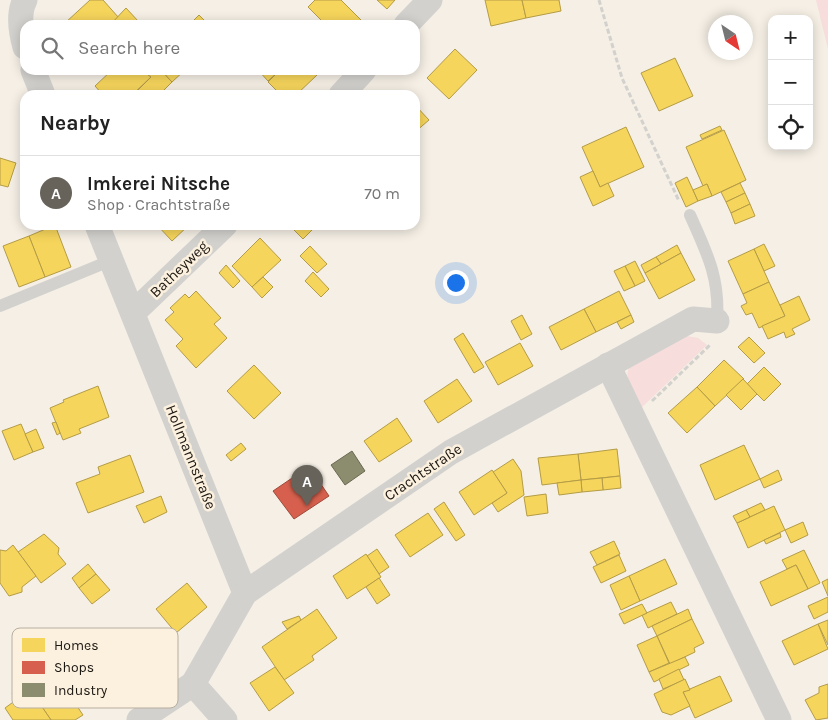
<!DOCTYPE html>
<meta charset="utf-8">
<style>
:root{--surface:#fff;--page:#f2f2f2;--text:#222;--muted:#767676;--line:#e0e0e0;--accent:#67635b}
body{margin:0;font-family:Karla,sans-serif;background:var(--page);color:var(--text)}
.controls{position:absolute;right:15px;top:15px;display:grid;overflow:hidden;border-radius:10px;box-shadow:0 2px 12px #0003}
.controls button{width:45px;height:45px;display:grid;place-items:center;padding:0;border:0;border-bottom:1px solid var(--line);background:var(--surface);color:var(--text);font:25px sans-serif}
.compass{position:absolute;left:708px;top:15px;width:45px;height:45px;border-radius:50%;background:var(--surface);box-shadow:0 2px 12px #0003;rotate:145deg}
.you{position:absolute;left:455px;top:282px;width:18px;height:18px;margin:-12px;border:4px solid #fff;border-radius:50%;background:#1a73e8;box-shadow:0 0 0 8px #1a73e833}
.badge{display:grid;place-items:center;width:32px;height:32px;border-radius:50%;background:var(--accent);color:#fff;font-size:16px;font-weight:700}
.pin{position:absolute;translate:-50% -41px;filter:drop-shadow(0 1px 2px #0008)}
.pin::after{content:'';position:absolute;top:26px;width:18px;height:15px;background:inherit;clip-path:polygon(0 0,100% 0,50% 100%)}
.list{margin:0;padding:0;list-style:none}
h2{display:flex;justify-content:space-between;align-items:center;height:65px;margin:0;padding:0 20px;font-size:21px}
h2 small{font-size:16px;font-weight:400;color:var(--muted)}
.list li{display:grid;grid-template-columns:32px 1fr auto;gap:15px;align-items:center;box-sizing:border-box;height:75px;padding:0 20px;border-top:1px solid var(--line)}
.list b{display:block;font-size:19px;white-space:nowrap}
.list p{margin:0;font-size:16px;white-space:nowrap;color:var(--muted)}
.list em{font-size:16px;font-style:normal;color:var(--muted)}
.icon{flex:none;width:28px;height:28px;fill:none;stroke:currentColor;stroke-width:2;stroke-linecap:round;stroke-linejoin:round}
.map{position:relative;flex:none;width:828px;height:720px;overflow:hidden}
.search{position:absolute;background:var(--surface);box-shadow:0 2px 12px #0003;left:20px;top:20px;width:400px;height:55px;display:flex;align-items:center;gap:12px;box-sizing:border-box;padding:0 18px;border-radius:15px;color:var(--muted);font-size:19px}
.panel{position:absolute;background:var(--surface);box-shadow:0 2px 12px #0003;left:20px;top:90px;width:400px;height:140px;border-radius:15px}
.map>svg:first-child{display:block}
.green{fill:#f7dddb}
.homes{fill:#f6d55c;stroke:#b49c46}
.shops{fill:#d6604d;stroke:#9e4a3b}
.industry{fill:#8c8c6e;stroke:#6a6952}
.lines{fill:none;stroke-linecap:round;stroke-linejoin:round}
.path{stroke:#d3d1cd;stroke-width:3;stroke-dasharray:5 2.5;stroke-linecap:butt}
.lane{stroke:#d2d1ce;stroke-width:12}
.street{stroke:#d2d1ce;stroke-width:25}
.labels{text-anchor:middle;stroke-width:5;stroke-linejoin:round;paint-order:stroke}
.street-label{font-size:15px;fill:#1b1711;stroke:#fcf0de}
.key{fill:#fcf0de;stroke:#b8afa0;stroke-width:1}
.key-label{font-size:14px;fill:#1b1711}
</style>
<div class="map">
<svg width="828" height="720" viewBox="0 0 828 720">
<rect width="100%" height="100%" fill="#f5efe5"/>
<!-- green -->
<g class="green">
<path d="M 816,0 L 828,0 L 828,49 Z"/>
<path d="M 687,336 L 698,338 L 707,345 L 641,408 C 636,398 623,380 629,368 Z"/>
</g>
<!-- homes -->
<g class="homes">
<path d="M 90,0 L 103,0 L 119,18 L 110,25 L 67,25 L 65,23 Z"/>
<path d="M 315,0 L 341,0 L 366,25 L 326,25 L 308,7 Z"/>
<path d="M 377,0 L 395,0 L 387,9 Z"/>
<path d="M 485,0 L 522,0 L 526,18 L 491,26 Z"/>
<path d="M 522,0 L 559,0 L 561,11 L 526,18 Z"/>
<path d="M 126,8 L 139,22 L 136,25 L 110,25 Z"/>
<path d="M 199,15 L 209,25 L 189,25 Z"/>
<path d="M 54,20 L 59,25 L 48,25 Z"/>
<path d="M 455,49 L 477,70 L 449,99 L 427,78 Z"/>
<path d="M 675,58 L 693,96 L 659,111 L 641,73 Z"/>
<path d="M 112,70 L 144,70 L 151,77 L 132,95 L 103,95 L 95,86 Z"/>
<path d="M 153,70 L 161,70 L 172,82 L 159,95 L 143,95 L 138,90 L 151,77 L 148,75 Z"/>
<path d="M 161,70 L 185,70 L 172,82 Z"/>
<path d="M 258,70 L 280,70 L 268,81 Z"/>
<path d="M 280,70 L 312,70 L 317,75 L 296,95 L 281,95 L 268,82 Z"/>
<path d="M 415,105 L 429,120 L 415,132 Z"/>
<path d="M 720,126 L 722,130 L 702,139 L 700,135 Z"/>
<path d="M 626,127 L 644,167 L 600,187 L 582,147 Z"/>
<path d="M 724,130 L 746,180 L 712,196 L 707,184 L 703,186 L 686,147 Z"/>
<path d="M 0,158 L 16,163 L 8,187 L 0,185 Z"/>
<path d="M 593,171 L 600,187 L 608,183 L 614,196 L 593,206 L 580,177 Z"/>
<path d="M 687,177 L 698,201 L 686,207 L 675,183 Z"/>
<path d="M 740,183 L 745,193 L 726,202 L 721,192 Z"/>
<path d="M 707,184 L 712,196 L 698,201 L 693,190 Z"/>
<path d="M 745,193 L 750,204 L 731,213 L 726,202 Z"/>
<path d="M 750,204 L 755,216 L 735,224 L 731,213 Z"/>
<path d="M 55,225 L 71,267 L 45,277 L 29,236 Z"/>
<path d="M 157,225 L 189,225 L 172,241 Z"/>
<path d="M 289,225 L 317,225 L 303,239 Z"/>
<path d="M 29,236 L 45,277 L 19,287 L 3,246 Z"/>
<path d="M 260,238 L 281,260 L 252,287 L 232,266 Z"/>
<path d="M 764,244 L 775,266 L 764,271 L 754,249 Z"/>
<path d="M 677,245 L 681,253 L 661,264 L 656,257 Z"/>
<path d="M 310,246 L 327,264 L 317,273 L 300,256 Z"/>
<path d="M 754,249 L 769,282 L 743,294 L 728,261 Z"/>
<path d="M 681,253 L 695,280 L 659,299 L 645,273 Z"/>
<path d="M 656,257 L 661,264 L 645,273 L 641,265 Z"/>
<path d="M 635,261 L 645,281 L 635,286 L 625,266 Z"/>
<path d="M 226,265 L 240,281 L 233,288 L 219,273 Z"/>
<path d="M 625,266 L 635,286 L 624,291 L 614,271 Z"/>
<path d="M 313,272 L 329,289 L 321,297 L 305,281 Z"/>
<path d="M 263,277 L 273,287 L 262,298 L 252,287 Z"/>
<path d="M 769,282 L 785,316 L 759,328 L 752,313 L 746,315 L 741,306 L 747,303 L 743,294 Z"/>
<path d="M 196,291 L 221,318 L 214,324 L 227,338 L 196,368 L 176,346 L 183,339 L 165,320 L 174,312 L 170,308 L 185,294 L 189,298 Z"/>
<path d="M 619,291 L 631,315 L 596,332 L 584,309 Z"/>
<path d="M 799,296 L 810,320 L 792,329 L 795,334 L 786,338 L 784,332 L 768,339 L 762,326 L 785,316 L 780,305 Z"/>
<path d="M 584,309 L 596,332 L 561,350 L 549,327 Z"/>
<path d="M 522,315 L 532,334 L 521,340 L 511,321 Z"/>
<path d="M 631,315 L 634,322 L 621,329 L 617,322 Z"/>
<path d="M 463,333 L 484,367 L 474,373 L 454,339 Z"/>
<path d="M 749,337 L 765,353 L 754,363 L 738,347 Z"/>
<path d="M 520,343 L 533,366 L 498,385 L 485,362 Z"/>
<path d="M 724,360 L 744,379 L 715,406 L 697,387 Z"/>
<path d="M 254,365 L 281,393 L 254,419 L 227,391 Z"/>
<path d="M 764,367 L 781,384 L 764,401 L 747,384 Z"/>
<path d="M 457,379 L 472,401 L 438,423 L 424,401 Z"/>
<path d="M 743,379 L 757,394 L 741,410 L 726,395 Z"/>
<path d="M 98,386 L 109,417 L 79,429 L 81,433 L 63,440 L 50,408 L 64,402 L 63,400 Z"/>
<path d="M 697,387 L 715,406 L 687,433 L 668,413 Z"/>
<path d="M 397,418 L 412,441 L 379,462 L 364,441 Z"/>
<path d="M 56,422 L 60,433 L 57,435 L 52,423 Z"/>
<path d="M 21,424 L 33,452 L 14,460 L 2,431 Z"/>
<path d="M 36,429 L 44,448 L 33,452 L 25,434 Z"/>
<path d="M 241,443 L 246,449 L 231,461 L 226,455 Z"/>
<path d="M 744,445 L 760,479 L 715,500 L 700,465 Z"/>
<path d="M 617,449 L 620,476 L 581,480 L 578,454 Z"/>
<path d="M 578,454 L 581,480 L 542,485 L 538,458 Z"/>
<path d="M 130,455 L 144,492 L 88,513 L 76,483 L 100,474 L 98,467 Z"/>
<path d="M 513,459 L 521,471 L 524,495 L 498,512 L 492,503 L 507,493 L 493,472 Z"/>
<path d="M 492,470 L 507,493 L 474,515 L 459,492 Z"/>
<path d="M 778,470 L 782,480 L 764,488 L 760,479 Z"/>
<path d="M 620,476 L 621,488 L 603,490 L 602,478 Z"/>
<path d="M 602,478 L 603,490 L 582,492 L 581,480 Z"/>
<path d="M 581,480 L 582,492 L 559,495 L 557,483 Z"/>
<path d="M 546,494 L 548,513 L 527,516 L 524,497 Z"/>
<path d="M 161,496 L 167,512 L 144,523 L 136,506 Z"/>
<path d="M 444,502 L 465,535 L 456,541 L 434,509 Z"/>
<path d="M 761,503 L 765,510 L 750,517 L 746,510 Z"/>
<path d="M 774,506 L 785,530 L 748,548 L 737,523 Z"/>
<path d="M 746,510 L 750,517 L 737,523 L 733,516 Z"/>
<path d="M 428,513 L 443,535 L 410,557 L 395,535 Z"/>
<path d="M 803,522 L 808,535 L 791,543 L 785,530 Z"/>
<path d="M 780,533 L 781,537 L 766,544 L 764,540 Z"/>
<path d="M 44,534 L 59,548 L 58,554 L 66,564 L 41,583 L 18,552 Z"/>
<path d="M 614,541 L 620,554 L 597,565 L 590,552 Z"/>
<path d="M 13,545 L 36,576 L 22,587 L 22,592 L 9,596 L 0,583 L 0,550 L 6,551 Z"/>
<path d="M 377,549 L 389,567 L 379,574 L 367,556 Z"/>
<path d="M 804,550 L 820,583 L 808,589 L 796,565 L 787,569 L 782,560 Z"/>
<path d="M 366,554 L 381,577 L 347,599 L 333,576 Z"/>
<path d="M 619,555 L 626,571 L 601,583 L 593,567 Z"/>
<path d="M 665,559 L 677,584 L 640,601 L 629,576 Z"/>
<path d="M 88,564 L 96,574 L 79,588 L 72,578 Z"/>
<path d="M 796,565 L 808,589 L 771,606 L 760,582 Z"/>
<path d="M 96,574 L 110,590 L 92,604 L 79,588 Z"/>
<path d="M 629,576 L 640,601 L 621,610 L 610,585 Z"/>
<path d="M 379,578 L 390,595 L 377,604 L 366,587 Z"/>
<path d="M 828,579 L 828,596 L 822,582 Z"/>
<path d="M 187,583 L 207,607 L 176,633 L 156,609 Z"/>
<path d="M 828,597 L 828,612 L 814,619 L 808,606 Z"/>
<path d="M 671,602 L 677,614 L 648,628 L 642,615 Z"/>
<path d="M 642,604 L 647,613 L 624,624 L 619,614 Z"/>
<path d="M 317,609 L 337,638 L 312,656 L 314,660 L 284,680 L 262,647 Z"/>
<path d="M 688,609 L 692,619 L 657,636 L 652,626 Z"/>
<path d="M 299,616 L 301,620 L 287,629 L 282,622 Z"/>
<path d="M 692,619 L 704,643 L 694,648 L 695,652 L 670,664 L 657,636 Z"/>
<path d="M 828,620 L 828,645 L 818,624 Z"/>
<path d="M 818,624 L 828,649 L 794,665 L 782,641 Z"/>
<path d="M 657,636 L 669,663 L 649,672 L 637,645 Z"/>
<path d="M 685,657 L 689,665 L 654,682 L 649,672 Z"/>
<path d="M 275,667 L 294,693 L 269,711 L 250,683 Z"/>
<path d="M 679,669 L 684,680 L 663,689 L 659,679 Z"/>
<path d="M 720,676 L 732,701 L 695,718 L 683,692 Z"/>
<path d="M 58,678 L 83,715 L 75,720 L 51,720 L 29,688 L 38,682 L 48,684 Z"/>
<path d="M 685,679 L 690,690 L 683,692 L 690,706 L 671,715 L 662,712 L 654,694 Z"/>
<path d="M 26,683 L 29,688 L 51,720 L 13,720 L 5,708 L 16,700 L 12,693 Z"/>
<path d="M 828,684 L 828,718 L 816,720 L 805,700 L 819,693 L 819,687 Z"/>
</g>
<!-- shops -->
<path class="shops" d="M 312,471 L 329,496 L 294,519 L 273,491 L 298,474 L 301,478 Z"/>
<!-- industry -->
<path class="industry" d="M 352,451 L 365,471 L 345,485 L 331,465 Z"/>
<g class="lines">
<!-- path -->
<g class="path">
<path d="M 599,0 L 622,78 L 679,201"/>
<path d="M 652,401 L 710,345"/>
</g>
<!-- lane -->
<g class="lane">
<path d="M 690,215 C 707,253 720,278 717,321"/>
<path d="M 0,306 L 112,260"/>
</g>
<!-- street -->
<g class="street">
<path d="M 406,25 L 430,0"/>
<path d="M 25,47 C 21,33 18,13 25,0"/>
<path d="M 33,70 L 43,95"/>
<path d="M 341,95 L 364,70"/>
<path d="M 97,225 L 245,593 L 193,684"/>
<path d="M 133,313 L 225,225"/>
<path d="M 608,365 L 779,720"/>
<path d="M 245,593 L 451,452 L 693,319 L 717,321"/>
<path d="M 139,720 L 193,684 L 225,720"/>
</g>
</g>
<g class="labels">
<!-- street labels -->
<g class="street-label">
<text transform="translate(179 269) rotate(-44)" y="5">Batheyweg</text>
<text transform="translate(191 457) rotate(68)" y="5">Hollmannstraße</text>
<text transform="translate(423 472) rotate(-34)" y="5">Crachtstraße</text>
</g>
</g>
<!-- legend -->
<rect x="12" y="628" width="166" height="80" rx="8" class="key"/>
<rect x="22" y="638" width="23" height="14" fill="#f6d55c"/>
<rect x="22" y="661" width="23" height="13" fill="#d6604d"/>
<rect x="22" y="683" width="23" height="14" fill="#8c8c6e"/>
<g class="key-label">
<text x="54" y="650">Homes</text>
<text x="54" y="672">Shops</text>
<text x="54" y="695">Industry</text>
</g>
</svg>
<div class="controls">
<button>+</button>
<button>−</button>
<button><svg class="icon" aria-label="locate" viewBox="0 0 24 24"><circle cx="12" cy="12" r="6"/><path d="M12 2v4M12 18v4M2 12h4M18 12h4"/></svg></button>
</div>
<svg class="compass" viewBox="-18 -18 36 36"><path d="M0-13l5 13h-10z" fill="#e53935"/><path d="M0 13l5-13h-10z" fill="#767676"/></svg>
<div class="you"></div>
<div class="pin badge" style="left:307px;top:506px">A</div>
<div class="search"><svg class="icon" aria-label="search" viewBox="0 0 24 24"><circle cx="10" cy="10" r="6"/><path d="M15 15l6 6"/></svg>Search here</div>
<section class="panel">
<h2>Nearby<small></small></h2>
<ul class="list">
<li><span class="badge">A</span><div><b>Imkerei Nitsche</b><p>Shop · Crachtstraße</p></div><em>70 m</em></li>
</ul>
</section>
</div>
